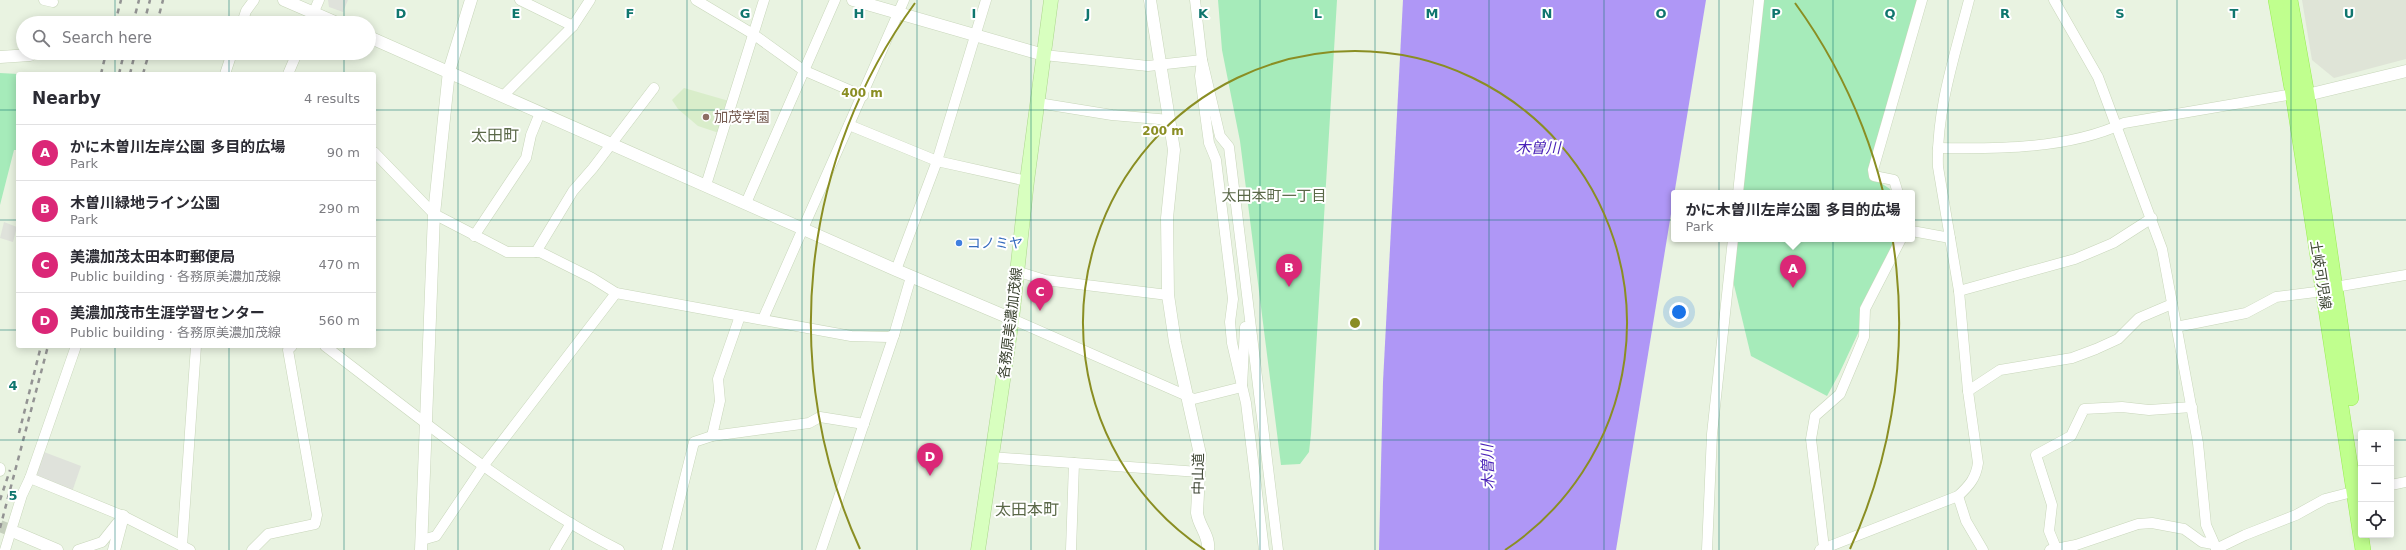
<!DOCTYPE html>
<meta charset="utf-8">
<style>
:root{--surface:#fff;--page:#f2f2f3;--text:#2b2b33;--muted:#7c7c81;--line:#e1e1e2;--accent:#db2777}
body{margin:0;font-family:"DejaVu Sans","Noto Sans JP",sans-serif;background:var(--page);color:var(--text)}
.controls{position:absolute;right:12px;bottom:12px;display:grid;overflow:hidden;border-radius:4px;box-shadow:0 2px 10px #0003}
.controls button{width:36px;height:36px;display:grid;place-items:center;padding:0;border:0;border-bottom:1px solid var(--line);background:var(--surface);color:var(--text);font:20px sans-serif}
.you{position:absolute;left:1679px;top:312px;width:14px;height:14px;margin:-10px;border:3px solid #fff;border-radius:50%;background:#1a73e8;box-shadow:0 0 0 6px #1a73e833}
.badge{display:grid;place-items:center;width:26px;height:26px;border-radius:50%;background:var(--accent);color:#fff;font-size:13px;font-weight:700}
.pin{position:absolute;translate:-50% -33px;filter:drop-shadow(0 1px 2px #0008)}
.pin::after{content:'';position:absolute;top:21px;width:14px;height:12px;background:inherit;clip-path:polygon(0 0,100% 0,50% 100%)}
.popup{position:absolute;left:1671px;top:190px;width:244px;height:52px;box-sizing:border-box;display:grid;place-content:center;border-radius:4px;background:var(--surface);filter:drop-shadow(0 1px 3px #0005);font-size:13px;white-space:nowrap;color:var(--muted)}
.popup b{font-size:15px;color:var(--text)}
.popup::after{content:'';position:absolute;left:50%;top:100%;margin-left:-8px;border:8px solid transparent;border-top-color:var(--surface)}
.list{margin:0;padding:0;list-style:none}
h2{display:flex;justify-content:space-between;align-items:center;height:52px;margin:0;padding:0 16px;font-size:17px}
h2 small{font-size:13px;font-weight:400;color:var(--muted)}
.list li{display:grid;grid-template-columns:26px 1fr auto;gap:12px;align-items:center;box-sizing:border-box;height:56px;padding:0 16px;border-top:1px solid var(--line)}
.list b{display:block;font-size:15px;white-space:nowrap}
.list p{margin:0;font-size:13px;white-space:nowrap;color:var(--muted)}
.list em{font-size:13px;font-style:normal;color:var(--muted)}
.icon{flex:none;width:22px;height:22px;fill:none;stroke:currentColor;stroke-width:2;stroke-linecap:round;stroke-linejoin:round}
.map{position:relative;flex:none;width:2406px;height:550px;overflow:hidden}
.search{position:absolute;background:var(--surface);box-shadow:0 2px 10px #0003;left:16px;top:16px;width:360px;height:44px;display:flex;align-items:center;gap:10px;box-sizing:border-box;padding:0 14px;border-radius:22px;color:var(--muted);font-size:15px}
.panel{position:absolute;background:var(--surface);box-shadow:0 2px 10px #0003;left:16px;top:72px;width:360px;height:276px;border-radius:4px}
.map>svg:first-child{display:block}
.industrial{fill:#dfe4d7}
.education{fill:#d9edca}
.green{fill:#a6ebba}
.parking{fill:#dfe2db}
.water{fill:#af97f6}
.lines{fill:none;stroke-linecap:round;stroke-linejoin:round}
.tertiary-tunnel{stroke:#c6d0be;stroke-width:12;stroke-dasharray:12 6;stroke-linecap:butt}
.minor-casing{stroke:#c8d6ba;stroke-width:11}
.tertiary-casing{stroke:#c8d6ba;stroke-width:13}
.secondary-casing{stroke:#abd68c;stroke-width:15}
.primary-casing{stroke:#9aed54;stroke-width:16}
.minor{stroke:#fff;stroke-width:10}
.tertiary{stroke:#fff;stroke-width:12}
.secondary{stroke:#d8ffbf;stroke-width:14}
.primary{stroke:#c0ff8e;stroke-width:15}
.rail{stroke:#939393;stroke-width:2.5;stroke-dasharray:5 5;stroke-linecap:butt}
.grid{fill:none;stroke:#0f766e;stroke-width:1;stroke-opacity:0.55}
.ring{fill:none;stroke:#8a8e23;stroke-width:2}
.education-dot{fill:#8d6e63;stroke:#fff;stroke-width:1.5}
.shop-dot{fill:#3f7fe0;stroke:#fff;stroke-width:1.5}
.labels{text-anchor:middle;stroke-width:4;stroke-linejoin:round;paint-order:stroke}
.education-label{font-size:14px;fill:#785e54;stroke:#fff;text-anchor:start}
.shop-label{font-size:14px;fill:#366cbe;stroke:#fff;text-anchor:start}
.street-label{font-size:14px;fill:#3c4432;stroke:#fff}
.water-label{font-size:15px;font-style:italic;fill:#4b23b8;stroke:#fff}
.neighbourhood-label{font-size:15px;fill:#5a6848;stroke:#fff}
.quarter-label{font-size:16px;fill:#5a6848;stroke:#fff}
.grid-label{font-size:13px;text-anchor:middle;font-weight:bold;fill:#0f766e;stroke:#fff;stroke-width:4;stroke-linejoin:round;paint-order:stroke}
.centre{fill:#8a8e23;stroke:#fff;stroke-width:2}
.ring-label{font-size:12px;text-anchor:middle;font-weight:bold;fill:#8a8e23;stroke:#fff;stroke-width:4;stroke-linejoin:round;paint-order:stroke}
</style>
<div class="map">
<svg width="2406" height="550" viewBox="0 0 2406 550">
<rect width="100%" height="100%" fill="#e9f3e1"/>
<!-- industrial -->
<path class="industrial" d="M 2302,0 L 2406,0 L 2406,59 L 2334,78 L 2312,60 Z"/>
<!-- education -->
<path class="education" d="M 684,88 L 729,101 L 719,133 L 698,126 L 678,109 L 672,100 Z"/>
<!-- green -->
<g class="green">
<path d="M 1218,0 L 1337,0 L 1311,434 L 1309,452 L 1300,464 L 1281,465 L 1240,141 L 1222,50 Z"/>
<path d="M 1755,0 L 1921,0 L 1870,176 L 1890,189 L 1892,193 L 1736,193 Z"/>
<path d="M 0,73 L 18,74 L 18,150 L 14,150 L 0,205 Z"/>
<path d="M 1731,239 L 1902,239 L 1839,374 L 1827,396 L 1751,356 L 1729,264 Z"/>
</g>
<!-- parking -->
<g class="parking">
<path d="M 328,0 L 348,0 L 343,12 L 329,7 Z"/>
<path d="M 4,222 L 17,227 L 13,242 L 0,238 Z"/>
<path d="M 44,452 L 81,466 L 72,492 L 34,478 Z"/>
</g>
<!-- water -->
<path class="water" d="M 1403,0 L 1706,0 L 1616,550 L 1379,550 L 1383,382 Z"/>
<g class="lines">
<!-- tertiary-tunnel -->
<path class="tertiary-tunnel" d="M 0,526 L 17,533"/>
<!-- minor casing -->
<g class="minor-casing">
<g id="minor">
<path d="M 44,0 L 53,2"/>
<path d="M 520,0 L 573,26"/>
<path d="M 696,0 L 753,34 L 803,70 L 863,96"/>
<path d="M 1195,0 L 1202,60 L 1200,76 L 1209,143 L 1216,160 L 1233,299 L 1230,322 L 1232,343 L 1246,403 L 1264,550"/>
<path d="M 2054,0 L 2098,77 L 2162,249 L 2198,443 L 2206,525 L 2217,550"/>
<path d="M 242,23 L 246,11 L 254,0"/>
<path d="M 309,23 L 319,0"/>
<path d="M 1044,55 L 1148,66 L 1202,60 L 1220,136 L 1229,147 L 1278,550"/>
<path d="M 225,74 L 232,53"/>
<path d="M 288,74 L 297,53"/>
<path d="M 503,96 L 573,26 L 590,0"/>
<path d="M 1038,103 L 1112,115 L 1170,120"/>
<path d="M 849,125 L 937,161 L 1027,181"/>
<path d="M 1938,148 C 1998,149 2069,149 2124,123 L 2293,94"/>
<path d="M 374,152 L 434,214 L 507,252 L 540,252 L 592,278 L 616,293 L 851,336 L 888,337 L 894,335"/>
<path d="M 706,185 L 764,0"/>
<path d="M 1738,193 L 1759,0"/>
<path d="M 1898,193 L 1894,180 L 1874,176 L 1873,170 L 1922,0"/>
<path d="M 746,203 L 835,0"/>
<path d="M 1912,231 L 1950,238"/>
<path d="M 474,236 L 526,158 L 531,135 L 540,113"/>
<path d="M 536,252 L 573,191 L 593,168 L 654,88"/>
<path d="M 896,270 L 937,161 L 986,0"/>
<path d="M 1016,271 L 1045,280 L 1168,295"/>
<path d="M 2335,287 L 2406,275"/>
<path d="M 1959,291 L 2075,259 L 2113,243 L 2152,218"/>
<path d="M 763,319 L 904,0"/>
<path d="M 1012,319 L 1194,399 L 1242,387 L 1245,327"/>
<path d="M 2176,327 L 2246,313 L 2276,297 L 2324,291"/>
<path d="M 76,346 L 30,478 L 123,516 L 190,550"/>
<path d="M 325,346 C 420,418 513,496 619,550"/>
<path d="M 1968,391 L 2000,370 L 2072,358 L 2096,349 L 2118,339 L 2139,318 L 2172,304"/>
<path d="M 712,436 L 720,401 L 718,379 L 740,316"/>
<path d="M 990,457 L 1199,472"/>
<path d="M 0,468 L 0,471"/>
<path d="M 2391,485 L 2406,482"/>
<path d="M 1958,496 L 1966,521 L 1983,550"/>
<path d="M 422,540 L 436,536 L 484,465 L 616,293"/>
<path d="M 182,546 L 196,346"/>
<path d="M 1824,548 L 1811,439 L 1815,416 L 1840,394 L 1864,337 L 1865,309 L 1901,239"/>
<path d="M 2056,548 L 2049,531 L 2052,505 L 2036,455 L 2071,436 L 2084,409 L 2122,407 L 2149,410 L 2192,407"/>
<path d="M 2216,549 L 2245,535 L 2296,515 L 2325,499 L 2360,490"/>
<path d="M 5,550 L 22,495 L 30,478"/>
<path d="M 78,550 L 102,542 L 122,517"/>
<path d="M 252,550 L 268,534 L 315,524 L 317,515 L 288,350 L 292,346"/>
<path d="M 555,550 L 571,523"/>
<path d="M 667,550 L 694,442 L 712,436 L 809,423 L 820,417 L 864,424"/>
<path d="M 821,550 L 894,335 L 911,277"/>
<path d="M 1071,550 L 1074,463"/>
<path d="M 1707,550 L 1712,434 L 1733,239"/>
<path d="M 1820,550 L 1958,496 C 1969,486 1976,478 1978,463 L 1968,391 L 1959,291 L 1938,167 C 1936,110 1955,55 1969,0"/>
<path d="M 2050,550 L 2076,545 L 2138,524 L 2152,523 L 2184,529 L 2202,542 L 2213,544"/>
</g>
</g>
<!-- tertiary casing -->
<g class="tertiary-casing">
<g id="tertiary">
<path d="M 284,0 L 337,23"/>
<path d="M 853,0 L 1044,55"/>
<path d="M 1150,0 L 1174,150 L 1167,218 L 1168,295 L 1175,342 L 1200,454 L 1197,513 C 1199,527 1210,536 1208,550"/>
<path d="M 369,37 L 896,270 L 1012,319"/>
<path d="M 0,57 L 30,55"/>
<path d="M 2298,94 L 2307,95 L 2406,71"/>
<path d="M 17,533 L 57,550"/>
<path d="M 114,550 L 123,516"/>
<path d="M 421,550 L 434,214 L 449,71 L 471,0"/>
</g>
</g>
<!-- secondary casing -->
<g class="secondary-casing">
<path id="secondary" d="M 978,550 L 1012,319 L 1027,181 L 1051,0"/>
</g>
<!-- primary casing -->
<g class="primary-casing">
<g id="primary">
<path d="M 2276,0 L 2293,94 L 2363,550"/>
<path d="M 2290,0 L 2307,95 L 2351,398"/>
</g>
</g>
<!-- minor -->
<use href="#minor" class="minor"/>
<!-- tertiary -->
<use href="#tertiary" class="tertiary"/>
<!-- secondary -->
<use href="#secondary" class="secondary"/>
<!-- primary -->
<use href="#primary" class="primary"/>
<!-- rail -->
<g class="rail">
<path d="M 115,23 L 121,0"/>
<path d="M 133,23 L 139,0"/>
<path d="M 144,23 L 150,0"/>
<path d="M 157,23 L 163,0"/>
<path d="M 101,74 L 106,53"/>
<path d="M 119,74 L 124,53"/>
<path d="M 130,74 L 135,53"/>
<path d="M 143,74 L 149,53"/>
<path d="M 19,433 L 41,346"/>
<path d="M 0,500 L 10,470"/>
<path d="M 0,528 L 48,346"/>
</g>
</g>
<!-- grid -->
<path class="grid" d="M 115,0 L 115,23M 229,0 L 229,23M 344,0 L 344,23M 458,0 L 458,550M 573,0 L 573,550M 687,0 L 687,550M 802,0 L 802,550M 917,0 L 917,550M 1031,0 L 1031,550M 1146,0 L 1146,550M 1260,0 L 1260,550M 1375,0 L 1375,550M 1489,0 L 1489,550M 1604,0 L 1604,550M 1719,0 L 1719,550M 1833,0 L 1833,550M 1948,0 L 1948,550M 2062,0 L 2062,550M 2177,0 L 2177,550M 2291,0 L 2291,550M 115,53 L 115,74M 229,53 L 229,74M 344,53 L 344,74M 0,110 L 18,110M 374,110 L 2406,110M 0,220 L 18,220M 374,220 L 2406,220M 0,330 L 18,330M 374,330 L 2406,330M 115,346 L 115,550M 229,346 L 229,550M 344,346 L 344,550M 0,440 L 2361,440M 2391,440 L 2406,440"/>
<!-- distance rings -->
<g class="ring">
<path d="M1205 550A272 272 0 1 1 1505 550"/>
<path d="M860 549A544 544 0 0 1 915 3M1795 3A544 544 0 0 1 1850 549"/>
</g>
<!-- markers -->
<circle class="education-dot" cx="706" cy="117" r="4"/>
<circle class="shop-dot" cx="959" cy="243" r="4"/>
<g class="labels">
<!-- education labels -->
<g class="education-label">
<text x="714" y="122">加茂学園</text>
</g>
<!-- shop labels -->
<g class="shop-label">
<text x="967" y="248">コノミヤ</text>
</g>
<!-- street labels -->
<g class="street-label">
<text transform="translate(2321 275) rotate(81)" y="5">土岐可児線</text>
<text transform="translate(1010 323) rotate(-83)" y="5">各務原美濃加茂線</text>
<text transform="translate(1198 474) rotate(-89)" y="5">中山道</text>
</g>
<!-- water labels -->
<g class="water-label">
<text x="1538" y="153">木曽川</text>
<text transform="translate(1488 467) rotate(-92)" y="5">木曽川</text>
</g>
<!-- neighbourhood labels -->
<g class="neighbourhood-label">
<text x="1274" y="201">太田本町一丁目</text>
</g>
<!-- quarter labels -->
<g class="quarter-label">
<text x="495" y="141">太田町</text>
<text x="1027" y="515">太田本町</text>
</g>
</g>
<g class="grid-label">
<text x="401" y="18">D</text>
<text x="516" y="18">E</text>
<text x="630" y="18">F</text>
<text x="745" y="18">G</text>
<text x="859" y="18">H</text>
<text x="974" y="18">I</text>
<text x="1088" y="18">J</text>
<text x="1203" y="18">K</text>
<text x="1318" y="18">L</text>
<text x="1432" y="18">M</text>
<text x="1547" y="18">N</text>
<text x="1661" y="18">O</text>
<text x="1776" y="18">P</text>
<text x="1890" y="18">Q</text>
<text x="2005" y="18">R</text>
<text x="2120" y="18">S</text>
<text x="2234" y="18">T</text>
<text x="2349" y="18">U</text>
<text x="13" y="390">4</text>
<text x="13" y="500">5</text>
</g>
<circle cx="1355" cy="323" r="6" class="centre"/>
<g class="ring-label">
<text x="862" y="97">400 m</text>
<text x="1163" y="135">200 m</text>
</g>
</svg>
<div class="controls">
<button>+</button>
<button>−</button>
<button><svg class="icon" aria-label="locate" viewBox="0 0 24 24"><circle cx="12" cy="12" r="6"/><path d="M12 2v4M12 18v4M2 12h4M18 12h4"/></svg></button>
</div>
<div class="you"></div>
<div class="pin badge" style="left:1793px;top:288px">A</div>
<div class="popup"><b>かに木曽川左岸公園 多目的広場</b>Park</div>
<div class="pin badge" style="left:1289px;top:287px">B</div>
<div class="pin badge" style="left:1040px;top:311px">C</div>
<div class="pin badge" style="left:930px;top:476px">D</div>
<div class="search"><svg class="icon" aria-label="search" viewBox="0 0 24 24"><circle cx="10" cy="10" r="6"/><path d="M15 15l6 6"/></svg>Search here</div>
<section class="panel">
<h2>Nearby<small>4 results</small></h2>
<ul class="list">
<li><span class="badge">A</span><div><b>かに木曽川左岸公園 多目的広場</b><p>Park</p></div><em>90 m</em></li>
<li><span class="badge">B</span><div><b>木曽川緑地ライン公園</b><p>Park</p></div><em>290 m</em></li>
<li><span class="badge">C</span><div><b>美濃加茂太田本町郵便局</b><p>Public building · 各務原美濃加茂線</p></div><em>470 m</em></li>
<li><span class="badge">D</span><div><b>美濃加茂市生涯学習センター</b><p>Public building · 各務原美濃加茂線</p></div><em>560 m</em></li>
</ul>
</section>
</div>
